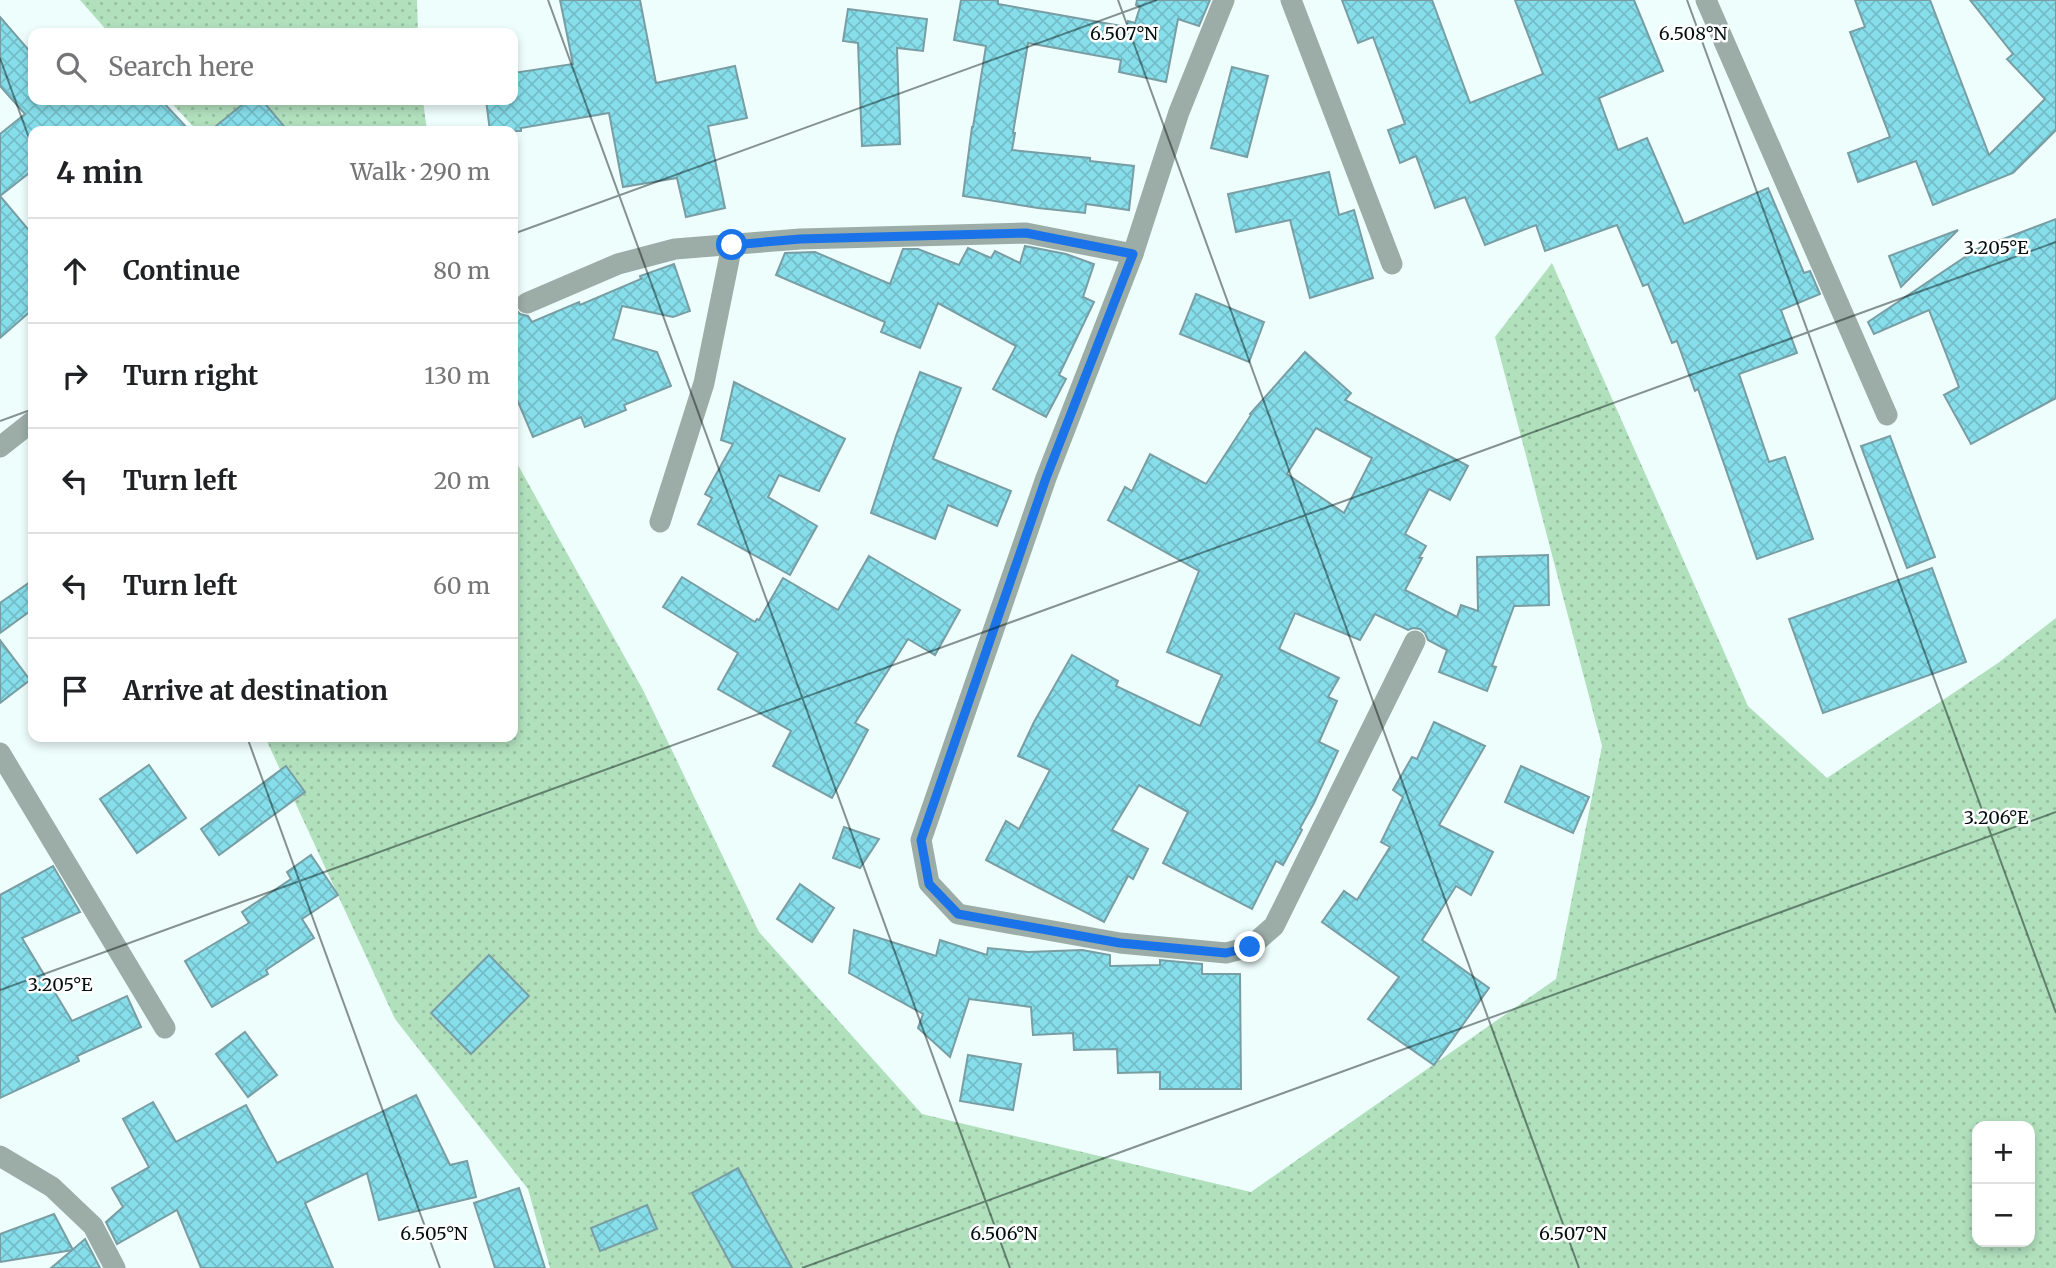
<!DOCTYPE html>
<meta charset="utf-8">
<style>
:root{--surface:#fff;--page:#f6f6f6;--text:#202124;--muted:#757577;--line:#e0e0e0}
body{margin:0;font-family:Merriweather,serif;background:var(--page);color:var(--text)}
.controls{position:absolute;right:21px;bottom:21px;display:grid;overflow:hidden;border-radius:14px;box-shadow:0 4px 10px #0003}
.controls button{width:63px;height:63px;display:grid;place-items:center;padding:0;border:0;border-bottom:2px solid var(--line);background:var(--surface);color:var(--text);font:35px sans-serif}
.stop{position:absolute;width:21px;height:21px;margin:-16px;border:5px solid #1a73e8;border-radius:50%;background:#fff}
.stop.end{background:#1a73e8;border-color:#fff;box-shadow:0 2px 7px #0008}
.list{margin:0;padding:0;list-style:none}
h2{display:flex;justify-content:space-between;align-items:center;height:91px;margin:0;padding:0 28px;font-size:30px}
h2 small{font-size:23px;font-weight:400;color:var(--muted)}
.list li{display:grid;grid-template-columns:46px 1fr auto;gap:21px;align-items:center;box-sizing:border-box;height:105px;padding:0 28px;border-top:2px solid var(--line)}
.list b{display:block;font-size:26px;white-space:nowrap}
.list em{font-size:23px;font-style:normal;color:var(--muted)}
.icon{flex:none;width:38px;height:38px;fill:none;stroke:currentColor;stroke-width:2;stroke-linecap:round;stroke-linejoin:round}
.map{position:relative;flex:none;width:2056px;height:1268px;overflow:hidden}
.search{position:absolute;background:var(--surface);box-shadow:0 4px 10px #0003;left:28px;top:28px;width:490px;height:77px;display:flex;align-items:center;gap:18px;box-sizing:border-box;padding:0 24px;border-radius:14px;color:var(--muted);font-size:26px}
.panel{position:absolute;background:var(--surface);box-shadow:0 4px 10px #0003;left:28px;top:126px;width:490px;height:616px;border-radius:14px}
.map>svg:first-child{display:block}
.grass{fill:url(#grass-dots);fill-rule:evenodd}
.building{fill:url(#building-cross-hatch);stroke:#789da3;stroke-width:2;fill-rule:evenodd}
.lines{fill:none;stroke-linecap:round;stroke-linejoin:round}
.street{stroke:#9caca6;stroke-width:21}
.route{stroke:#1a73e8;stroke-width:9}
.ticks{fill:none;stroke:#030f0e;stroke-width:2;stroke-opacity:0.45}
.ticks-label{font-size:18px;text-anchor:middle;fill:#030f0e;stroke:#fff;stroke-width:5;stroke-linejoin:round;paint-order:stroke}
</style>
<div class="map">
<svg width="2056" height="1268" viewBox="0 0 2056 1268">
<defs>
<pattern id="grass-dots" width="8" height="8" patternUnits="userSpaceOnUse" patternTransform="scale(1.75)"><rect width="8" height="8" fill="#b1e0bd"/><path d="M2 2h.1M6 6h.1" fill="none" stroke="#97bfa1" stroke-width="1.8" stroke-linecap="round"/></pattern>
<pattern id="building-cross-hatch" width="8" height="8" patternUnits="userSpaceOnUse" patternTransform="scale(1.75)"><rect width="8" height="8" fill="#87deeb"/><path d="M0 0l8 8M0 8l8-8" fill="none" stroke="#73bdc8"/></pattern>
</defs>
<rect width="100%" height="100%" fill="#eefefd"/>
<!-- grass -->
<g class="grass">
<path d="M 80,0 L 417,0 L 418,33 L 109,33 Z"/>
<path d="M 169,100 L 423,100 L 427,131 L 197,131 Z"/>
<path d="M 1552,263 L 1748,706 L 1827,778 L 1998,663 L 2056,618 L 2056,1268 L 550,1268 L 528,1189 L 395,1019 L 265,737 L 513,737 L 513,456 L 643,690 L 759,932 L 922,1114 L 1251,1192 L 1556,979 L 1602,746 L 1495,337 ZM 1977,1126 L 2030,1126 L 2030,1242 L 1977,1242 Z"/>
</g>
<!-- building -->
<g class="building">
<path d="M 560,0 L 640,0 L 656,83 L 735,66 L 747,118 L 708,126 L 725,208 L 686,217 L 677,178 L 623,187 L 609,113 L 521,128 L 521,131 L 490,131 L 486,100 L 513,100 L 513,73 L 573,64 Z"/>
<path d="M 961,0 L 998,0 L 998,4 L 1127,27 L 1128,21 L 1135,23 L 1140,7 L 1136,5 L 1137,0 L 1210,0 L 1199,26 L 1178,19 L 1166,82 L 1119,72 L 1121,60 L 1028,43 L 1013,133 L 1015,133 L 1012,150 L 1090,158 L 1090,161 L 1134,166 L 1129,210 L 1086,204 L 1085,213 L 1038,208 L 963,196 L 972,127 L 973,127 L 986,46 L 954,40 Z"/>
<path d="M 1342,0 L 1432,0 L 1470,103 L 1543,74 L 1515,0 L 1634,0 L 1663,71 L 1599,98 L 1618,150 L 1647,138 L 1684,224 L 1768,188 L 1804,273 L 1810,271 L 1820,294 L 1781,310 L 1797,353 L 1739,374 L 1769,462 L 1785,457 L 1813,539 L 1757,559 L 1698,389 L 1695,391 L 1677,341 L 1672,343 L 1648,284 L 1643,286 L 1617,225 L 1545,251 L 1536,225 L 1485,245 L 1465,197 L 1435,208 L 1416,156 L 1400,163 L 1388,130 L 1405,124 L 1373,37 L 1358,43 Z"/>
<path d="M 1855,0 L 1930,0 L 1989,155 L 2045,99 L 2007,59 L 2013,54 L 1970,0 L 2056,0 L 2056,130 L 2013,173 L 1933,205 L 1916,161 L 1858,182 L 1848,153 L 1890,137 L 1850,32 L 1865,27 Z"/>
<path d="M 848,9 L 927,19 L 923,51 L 897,48 L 900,144 L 862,146 L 858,43 L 843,41 Z"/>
<path d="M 0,17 L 33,55 L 33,100 L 161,100 L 190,131 L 33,131 L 33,170 L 0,196 L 33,235 L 33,309 L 0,338 L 0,134 L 25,114 L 0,86 Z"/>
<path d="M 1232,67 L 1268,76 L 1247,157 L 1211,148 Z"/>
<path d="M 248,100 L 262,100 L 288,131 L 210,131 Z"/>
<path d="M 1329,172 L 1339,215 L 1354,210 L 1373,278 L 1310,298 L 1290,220 L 1236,232 L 1228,194 Z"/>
<path d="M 2056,219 L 2056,398 L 1971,444 L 1944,395 L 1959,387 L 1929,310 L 1874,334 L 1868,322 L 1977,249 Z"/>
<path d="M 1958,230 L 1901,287 L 1889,256 Z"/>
<path d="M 1025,246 L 1066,254 L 1094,264 L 1083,297 L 1094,302 L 1059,375 L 1066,379 L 1046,417 L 993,389 L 1016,346 L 938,303 L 920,348 L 881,332 L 885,322 L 776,275 L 785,253 L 815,252 L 890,284 L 903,249 L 918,249 L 959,265 L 968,248 L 991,258 L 995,251 L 1020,263 Z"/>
<path d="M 674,264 L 690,311 L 673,317 L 622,306 L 613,339 L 657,352 L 671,386 L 624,405 L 626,410 L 585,427 L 581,417 L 533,437 L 513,390 L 513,286 L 517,294 L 514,301 L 515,309 L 520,314 L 528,316 L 532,322 L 579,302 L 580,305 L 641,279 L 640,276 Z"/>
<path d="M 1196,294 L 1264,322 L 1249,362 L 1180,334 Z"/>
<path d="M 1305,352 L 1351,393 L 1345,400 L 1468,466 L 1450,500 L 1429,489 L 1405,534 L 1426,546 L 1419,558 L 1422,558 L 1405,590 L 1457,617 L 1461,605 L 1478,611 L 1477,557 L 1548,555 L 1549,605 L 1514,606 L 1492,666 L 1496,667 L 1487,691 L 1439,672 L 1447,650 L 1428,640 L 1425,633 L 1420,629 L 1413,628 L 1408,630 L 1375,614 L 1360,640 L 1295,613 L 1279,649 L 1339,678 L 1328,697 L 1337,701 L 1319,742 L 1338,751 L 1314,803 L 1300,828 L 1302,830 L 1283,865 L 1276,861 L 1252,909 L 1163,863 L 1188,812 L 1139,785 L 1112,830 L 1148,849 L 1133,879 L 1128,876 L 1104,922 L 986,860 L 1006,821 L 1019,829 L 1050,770 L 1018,756 L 1034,722 L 1072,655 L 1118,681 L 1116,686 L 1200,726 L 1222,675 L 1167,652 L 1199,571 L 1108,520 L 1125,487 L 1132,491 L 1150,454 L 1206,484 L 1251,415 L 1250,414 ZM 1316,428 L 1372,458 L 1344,513 L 1287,474 Z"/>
<path d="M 920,372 L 961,388 L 933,459 L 1011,491 L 997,526 L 948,505 L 935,539 L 871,513 L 896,436 Z"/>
<path d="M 734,382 L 845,439 L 819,491 L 779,475 L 768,497 L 817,526 L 790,575 L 698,524 L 712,498 L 705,494 L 733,444 L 721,440 Z"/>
<path d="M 1890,436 L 1935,557 L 1907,568 L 1861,446 Z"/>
<path d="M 869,556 L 960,610 L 935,655 L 908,639 L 855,723 L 868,730 L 832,798 L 773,766 L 791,731 L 718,689 L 738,653 L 663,607 L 682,577 L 755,622 L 757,619 L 759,620 L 783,578 L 838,610 Z"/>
<path d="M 1932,568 L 1966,662 L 1823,713 L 1789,619 Z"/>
<path d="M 33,580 L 33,609 L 0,633 L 0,603 Z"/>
<path d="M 0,640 L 30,680 L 0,703 Z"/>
<path d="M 1434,722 L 1485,746 L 1439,825 L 1493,852 L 1471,895 L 1456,886 L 1422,940 L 1489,988 L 1434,1065 L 1368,1019 L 1399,977 L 1322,922 L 1344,891 L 1357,900 L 1390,847 L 1381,842 L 1403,797 L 1393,790 L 1412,757 L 1417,759 Z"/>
<path d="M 149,765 L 186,818 L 137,853 L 100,799 Z"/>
<path d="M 286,766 L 305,792 L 219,855 L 201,829 Z"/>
<path d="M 1521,766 L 1589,797 L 1573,833 L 1505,802 Z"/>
<path d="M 844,827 L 879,839 L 860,868 L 833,858 Z"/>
<path d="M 311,855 L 338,895 L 302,919 L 314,938 L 266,970 L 268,974 L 212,1007 L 185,961 L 249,923 L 242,912 L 291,879 L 287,872 Z"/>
<path d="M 53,866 L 80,912 L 22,938 L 72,1021 L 127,996 L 141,1027 L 77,1056 L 79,1061 L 0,1098 L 0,895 Z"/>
<path d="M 800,884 L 834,908 L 812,942 L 777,919 Z"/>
<path d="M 854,930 L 936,956 L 940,940 L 987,955 L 988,948 L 1028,952 L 1082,950 L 1110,955 L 1110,966 L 1160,965 L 1160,960 L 1202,964 L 1202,974 L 1240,974 L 1241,1089 L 1160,1089 L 1160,1072 L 1118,1073 L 1117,1049 L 1074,1050 L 1073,1033 L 1033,1035 L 1031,1007 L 969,999 L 950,1057 L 918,1028 L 923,1014 L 849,973 Z"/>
<path d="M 489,955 L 529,996 L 471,1054 L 431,1013 Z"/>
<path d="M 245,1032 L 277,1075 L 248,1097 L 216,1054 Z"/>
<path d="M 968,1055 L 1021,1064 L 1013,1110 L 960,1101 Z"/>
<path d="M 416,1095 L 450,1165 L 467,1161 L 476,1197 L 379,1220 L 367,1173 L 305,1203 L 333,1268 L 201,1268 L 177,1210 L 117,1244 L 106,1222 L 123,1207 L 112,1188 L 149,1167 L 123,1119 L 153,1102 L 176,1142 L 246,1105 L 277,1163 Z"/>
<path d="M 738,1168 L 792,1268 L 733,1268 L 692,1193 Z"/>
<path d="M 519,1188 L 545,1268 L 495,1268 L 474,1203 Z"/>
<path d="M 647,1205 L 657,1229 L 600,1251 L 591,1228 Z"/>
<path d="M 54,1214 L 73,1250 L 0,1262 L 0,1234 Z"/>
<path d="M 85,1239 L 100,1268 L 51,1268 L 57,1263 Z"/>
</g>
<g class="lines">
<!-- street -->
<g class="street">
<path d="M 1224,0 L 1179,112 L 1133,254 L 1046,478 L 921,840 L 929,883 L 958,914 L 1120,943 L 1226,953 L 1250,947 L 1274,926 L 1415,641"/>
<path d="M 1291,0 L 1392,264"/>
<path d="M 1706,0 L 1887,415"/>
<path d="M 527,303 L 618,264 L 675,249 L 800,239 L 1026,233 L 1133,254"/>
<path d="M 0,447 L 33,421"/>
<path d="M 660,522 L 704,383 L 732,245"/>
<path d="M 0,753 L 165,1028"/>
<path d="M 0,1156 L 52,1187 L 93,1226 L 115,1268"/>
</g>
</g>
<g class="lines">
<!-- route -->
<path class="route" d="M 732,245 L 800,239 L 1026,233 L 1133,254 L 1046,478 L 921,840 L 929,884 L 958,914 L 1120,943 L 1226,953 L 1250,947"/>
</g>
<!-- ticks -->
<path class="ticks" d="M 548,0 L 1010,1268M 1118,0 L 1579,1268M 1687,0 L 2056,1013M 0,58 L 33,149M 513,234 L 1157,0M 0,421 L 33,409M 247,737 L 440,1268M 0,990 L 2056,242M 802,1268 L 2056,812"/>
<g class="ticks-label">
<text x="1124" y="40">6.507°N</text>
<text x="1693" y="40">6.508°N</text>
<text x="1996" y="254">3.205°E</text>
<text x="1996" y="824">3.206°E</text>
<text x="60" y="991">3.205°E</text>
<text x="434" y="1240">6.505°N</text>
<text x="1004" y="1240">6.506°N</text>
<text x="1573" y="1240">6.507°N</text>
</g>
</svg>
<div class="controls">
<button>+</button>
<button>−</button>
</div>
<div class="stop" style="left:732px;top:245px"></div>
<div class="stop end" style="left:1250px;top:947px"></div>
<div class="search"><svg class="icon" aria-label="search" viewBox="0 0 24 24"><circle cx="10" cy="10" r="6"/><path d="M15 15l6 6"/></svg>Search here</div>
<section class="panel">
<h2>4 min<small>Walk · 290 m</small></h2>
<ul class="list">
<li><svg class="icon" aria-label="ahead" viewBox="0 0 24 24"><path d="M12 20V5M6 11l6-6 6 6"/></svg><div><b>Continue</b></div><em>80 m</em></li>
<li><svg class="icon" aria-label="right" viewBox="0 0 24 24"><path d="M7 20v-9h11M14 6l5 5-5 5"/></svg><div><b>Turn right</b></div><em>130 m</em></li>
<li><svg class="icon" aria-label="left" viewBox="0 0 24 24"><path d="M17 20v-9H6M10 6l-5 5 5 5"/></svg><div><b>Turn left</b></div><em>20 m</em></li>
<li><svg class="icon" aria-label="left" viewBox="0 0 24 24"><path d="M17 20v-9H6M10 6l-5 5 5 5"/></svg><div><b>Turn left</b></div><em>60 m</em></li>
<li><svg class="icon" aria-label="arrive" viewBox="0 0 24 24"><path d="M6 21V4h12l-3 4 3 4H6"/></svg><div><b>Arrive at destination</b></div></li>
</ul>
</section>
</div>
